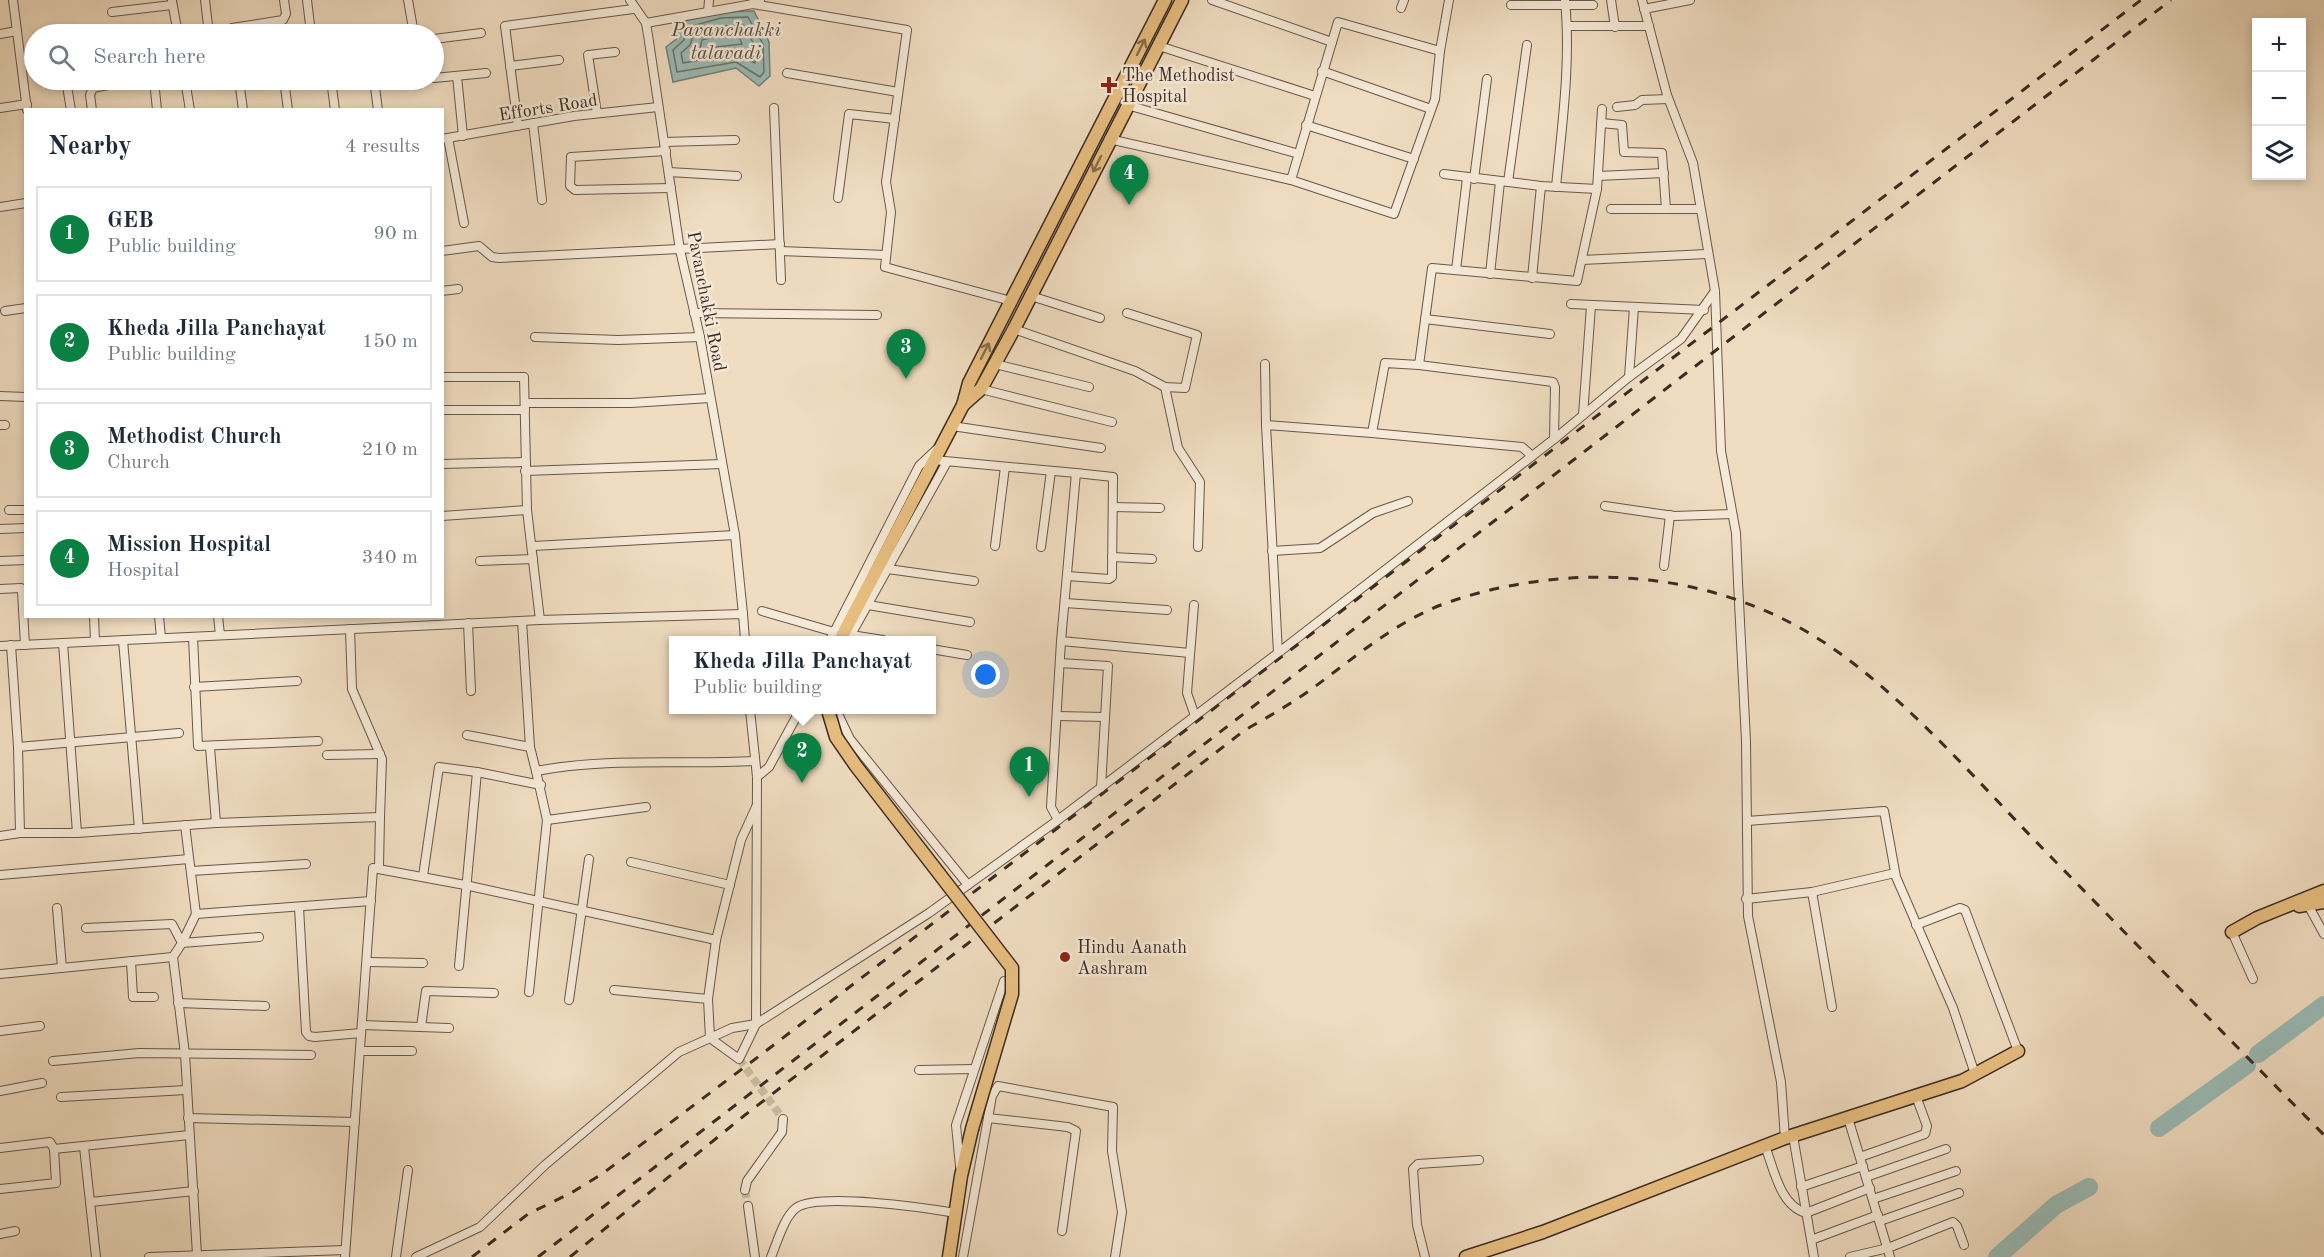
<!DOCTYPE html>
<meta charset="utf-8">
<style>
:root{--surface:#fff;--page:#f2f2f3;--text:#1f2937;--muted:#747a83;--line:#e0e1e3;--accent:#0b8043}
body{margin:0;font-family:"Old Standard TT",serif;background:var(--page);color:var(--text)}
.controls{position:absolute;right:18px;top:18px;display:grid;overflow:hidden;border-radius:0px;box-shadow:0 3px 9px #0003}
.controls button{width:54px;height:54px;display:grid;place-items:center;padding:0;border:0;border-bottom:2px solid var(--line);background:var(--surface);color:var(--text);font:30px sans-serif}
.you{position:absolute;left:986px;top:675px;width:21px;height:21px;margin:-15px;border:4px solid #fff;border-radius:50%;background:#1a73e8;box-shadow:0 0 0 9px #1a73e833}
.badge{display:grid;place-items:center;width:39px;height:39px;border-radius:50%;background:var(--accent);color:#fff;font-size:20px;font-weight:700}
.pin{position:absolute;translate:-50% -50px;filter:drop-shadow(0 2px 3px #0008)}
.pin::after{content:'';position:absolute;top:32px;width:21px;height:18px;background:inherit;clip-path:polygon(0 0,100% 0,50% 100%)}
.popup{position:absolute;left:669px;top:636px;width:267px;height:78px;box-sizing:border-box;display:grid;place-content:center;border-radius:0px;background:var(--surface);filter:drop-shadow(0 2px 4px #0005);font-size:20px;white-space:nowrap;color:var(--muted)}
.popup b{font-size:22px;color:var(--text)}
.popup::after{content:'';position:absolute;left:50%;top:100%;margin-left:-12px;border:12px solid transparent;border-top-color:var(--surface)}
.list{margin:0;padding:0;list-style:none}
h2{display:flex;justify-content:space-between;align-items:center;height:78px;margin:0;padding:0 24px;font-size:26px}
h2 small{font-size:20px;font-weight:400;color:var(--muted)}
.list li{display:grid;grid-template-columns:39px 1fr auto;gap:18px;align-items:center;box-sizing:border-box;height:96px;margin:0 12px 12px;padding:0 12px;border:2px solid var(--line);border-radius:0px}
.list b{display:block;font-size:22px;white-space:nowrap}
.list p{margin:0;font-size:20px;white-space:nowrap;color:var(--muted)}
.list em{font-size:20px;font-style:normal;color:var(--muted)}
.icon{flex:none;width:33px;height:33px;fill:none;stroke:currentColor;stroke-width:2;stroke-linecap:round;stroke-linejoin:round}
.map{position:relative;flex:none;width:2324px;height:1257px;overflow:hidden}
.search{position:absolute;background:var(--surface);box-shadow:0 3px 9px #0003;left:24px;top:24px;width:420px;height:66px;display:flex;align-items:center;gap:15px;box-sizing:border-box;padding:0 21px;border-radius:33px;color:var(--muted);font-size:22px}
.panel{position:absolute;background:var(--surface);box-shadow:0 3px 9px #0003;left:24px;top:108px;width:420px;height:510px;border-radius:0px}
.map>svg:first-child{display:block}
.water{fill:#9abbb6;stroke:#74817b;stroke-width:1.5}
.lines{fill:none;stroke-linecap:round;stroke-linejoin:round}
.shore{stroke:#6a736c;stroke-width:1.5}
.river{stroke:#9abbb6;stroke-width:18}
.street-tunnel{stroke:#ccb9a1;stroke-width:8;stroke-dasharray:8 4;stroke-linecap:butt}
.street-casing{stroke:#68584a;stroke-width:10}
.primary-casing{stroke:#3b2b23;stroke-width:15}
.street{stroke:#f5e9d7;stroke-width:8}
.primary{stroke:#e8be80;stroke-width:12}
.rail{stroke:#3b2b23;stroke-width:3;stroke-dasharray:10 10;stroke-linecap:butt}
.primary-bridge-casing{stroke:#3b2b23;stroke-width:15;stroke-linecap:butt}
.primary-bridge{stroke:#e8be80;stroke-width:12}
.oneway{stroke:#896d4d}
.poi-dot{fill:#8f2418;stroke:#f5e9d7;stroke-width:2}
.labels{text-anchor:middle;stroke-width:5;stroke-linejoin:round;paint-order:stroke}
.poi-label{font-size:18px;fill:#3b2b23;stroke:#f5e9d7;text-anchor:start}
.street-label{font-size:18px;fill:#3b2b23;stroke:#f5e9d7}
.water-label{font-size:20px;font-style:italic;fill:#534f48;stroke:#f5e9d7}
</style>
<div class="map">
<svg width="2324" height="1257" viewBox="0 0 2324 1257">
<rect width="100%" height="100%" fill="#f0ddc1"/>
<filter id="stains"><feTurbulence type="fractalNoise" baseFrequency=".00333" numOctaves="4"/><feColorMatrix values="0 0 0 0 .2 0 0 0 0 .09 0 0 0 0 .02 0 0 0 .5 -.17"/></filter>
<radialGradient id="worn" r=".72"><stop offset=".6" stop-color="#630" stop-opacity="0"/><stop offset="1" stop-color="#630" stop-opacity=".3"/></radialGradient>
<!-- water -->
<path class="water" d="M 754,11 L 769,42 L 770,76 L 759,86 L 736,68 L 673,82 L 666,47 L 679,37 L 677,23 L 720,12 Z"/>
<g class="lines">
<!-- shore -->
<g class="shore">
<path d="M 748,17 L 763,44 L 764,72 L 760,77 L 736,62 L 677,72 L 673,50 L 684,40 L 685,28 L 721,18 Z"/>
<path d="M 743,25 L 755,46 L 755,63 L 735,54 L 683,63 L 681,53 L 690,45 L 694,33 L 722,26 Z"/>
<path d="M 724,34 L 738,34 L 742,44 L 700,49 L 702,40 Z"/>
</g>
<!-- river -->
<g class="river">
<path d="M 2258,1054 L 2324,1005"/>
<path d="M 2159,1128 L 2247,1065"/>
<path d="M 1997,1257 L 2056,1205 L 2089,1187"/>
</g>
<!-- street-tunnel -->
<g class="street-tunnel">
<path d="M 739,1059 L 783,1119"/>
<path d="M 745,1190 L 748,1206"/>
</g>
<!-- street casing -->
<g class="street-casing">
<g id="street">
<path d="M 13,0 L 27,110"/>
<path d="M 205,0 L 209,34"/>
<path d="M 307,0 L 311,33"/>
<path d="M 408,0 L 414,34"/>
<path d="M 630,0 L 646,23 L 648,35 L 680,250 L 700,337 L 735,535 L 743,614"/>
<path d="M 754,0 L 753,4 L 907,30 L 886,182 L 891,212 L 885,267 L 1011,301"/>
<path d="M 1212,0 L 1332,42"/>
<path d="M 1611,0 L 1615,27"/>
<path d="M 1642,0 L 1667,95 L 1693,163 L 1715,291 L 1721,451 L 1736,533 L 1738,582 L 1746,741 L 1748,916 L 1781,1082 L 1785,1138"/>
<path d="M 172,1 L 178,34"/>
<path d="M 1511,5 L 1593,5"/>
<path d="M 1401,8 L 1404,0"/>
<path d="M 1644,9 L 1690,0"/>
<path d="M 112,12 L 172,5"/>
<path d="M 708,12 L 709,0"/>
<path d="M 646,23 L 753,4 L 760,0"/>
<path d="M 1568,26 L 1649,26"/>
<path d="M 232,28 L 283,20 L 286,14 L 284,0"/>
<path d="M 367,31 L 368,34"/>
<path d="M 0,34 L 17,31"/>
<path d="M 434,39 L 481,33"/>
<path d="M 1159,46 L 1315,96"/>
<path d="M 510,66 L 559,60"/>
<path d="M 1322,71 L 1431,109"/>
<path d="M 787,73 L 898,92"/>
<path d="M 457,76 L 463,136"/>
<path d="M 434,78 L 486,73"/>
<path d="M 154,80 L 157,110"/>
<path d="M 185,80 L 190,110"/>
<path d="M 239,80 L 243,110"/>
<path d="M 284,80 L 288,110"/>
<path d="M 331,80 L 335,110"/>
<path d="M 374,80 L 378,110"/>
<path d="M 68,92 L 71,110"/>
<path d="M 1127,105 L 1299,154"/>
<path d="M 1617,107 L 1635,105 L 1642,100 L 1668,99"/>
<path d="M 0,108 L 27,104"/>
<path d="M 774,108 L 781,280"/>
<path d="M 92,110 L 90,95 L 93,88 L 127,81"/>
<path d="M 597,113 L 588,55 L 615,52"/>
<path d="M 533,123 L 542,200"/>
<path d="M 1601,123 L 1622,125 L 1624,152 L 1662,153 L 1666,209"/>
<path d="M 1306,125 L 1414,159"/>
<path d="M 518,126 L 505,26 L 633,9"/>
<path d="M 448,138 L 464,223"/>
<path d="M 442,139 L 574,116 L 658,107"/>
<path d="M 1109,139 L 1291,180 L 1394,214 L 1435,99 L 1440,51 L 1449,0"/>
<path d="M 664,142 L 735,140"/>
<path d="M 666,151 L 571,157 L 570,186 L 575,190 L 671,188"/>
<path d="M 669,172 L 737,176"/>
<path d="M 1444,174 L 1541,186 L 1597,189"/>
<path d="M 1598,176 L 1664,173"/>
<path d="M 1474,179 L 1487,79"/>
<path d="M 1291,180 L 1338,22 L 1440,51"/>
<path d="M 1508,182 L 1527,45"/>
<path d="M 1556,187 C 1562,125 1571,63 1565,0"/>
<path d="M 838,198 L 849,114 L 895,119"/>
<path d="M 0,207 L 26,203"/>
<path d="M 1611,209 L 1700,209"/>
<path d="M 442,251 L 479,246 L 492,257 L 499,258 L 780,244"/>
<path d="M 780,251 L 886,255"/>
<path d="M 1582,260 L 1707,254"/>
<path d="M 1456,270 L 1467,178"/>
<path d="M 1490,274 L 1500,182"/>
<path d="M 1532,278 L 1541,186"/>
<path d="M 442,291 L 458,289"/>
<path d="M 1031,296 L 1100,318"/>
<path d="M 1571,304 L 1704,310"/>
<path d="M 5,311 L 26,308"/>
<path d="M 694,313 L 877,315"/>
<path d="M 1425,319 L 1550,334"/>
<path d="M 1014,329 L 1135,371 L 1165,387 L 1185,388 L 1197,335 L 1127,313"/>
<path d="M 535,337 L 618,340 L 700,337"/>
<path d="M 995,364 L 1089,387"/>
<path d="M 1265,364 L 1266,425"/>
<path d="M 1419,365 L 1553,382 L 1555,387 L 1554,439"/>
<path d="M 442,377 L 524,377 L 527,510 L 540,620"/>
<path d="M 1629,377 L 1634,307"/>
<path d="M 1165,387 L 1178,448 L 1200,482 L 1198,547"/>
<path d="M 981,389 L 1112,422"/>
<path d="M 0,396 L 26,397"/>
<path d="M 525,403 L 631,403 L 710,398"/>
<path d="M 442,410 L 525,410"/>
<path d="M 1583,415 L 1591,306"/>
<path d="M 0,425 L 5,425"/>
<path d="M 952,426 L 1101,448"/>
<path d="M 1372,433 L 1522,447 L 1532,456"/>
<path d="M 934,460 L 1076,473 L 1061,641 L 1051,807 L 1058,820"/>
<path d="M 442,464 L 525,462"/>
<path d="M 525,471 L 722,464"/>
<path d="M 1605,506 L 1674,516 L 1732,514"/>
<path d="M 1113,507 L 1160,508"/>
<path d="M 9,510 L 26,510"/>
<path d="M 442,516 L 527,510"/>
<path d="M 0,529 L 26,528"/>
<path d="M 533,546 L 735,535"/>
<path d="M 995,546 L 1005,467"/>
<path d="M 1041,547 L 1051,471"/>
<path d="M 1272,551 L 1320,548 L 1373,513 L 1408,501"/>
<path d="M 1112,557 L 1152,559"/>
<path d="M 0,561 L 26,560"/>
<path d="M 480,561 L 533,559"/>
<path d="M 1664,566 L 1670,515"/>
<path d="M 888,569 L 974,581"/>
<path d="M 1067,576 L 1109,579 L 1112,577 L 1113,477 L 1076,473"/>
<path d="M 0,589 L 21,588 L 22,592 L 25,645"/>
<path d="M 1065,603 L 1167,610"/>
<path d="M 868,605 L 970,622"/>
<path d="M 1194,605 L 1187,693 L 1195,716"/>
<path d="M 762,611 L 834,632"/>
<path d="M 94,616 L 95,641"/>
<path d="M 159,616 L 161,638"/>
<path d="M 218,616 L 220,635"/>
<path d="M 522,621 L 530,747 L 536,771 C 608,757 681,765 754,761"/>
<path d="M 468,623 L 471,691"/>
<path d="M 350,629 L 352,689 L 382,759 L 380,817"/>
<path d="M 851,635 L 883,640"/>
<path d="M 193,637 L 198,746 L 318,741"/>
<path d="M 123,640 L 139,829"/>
<path d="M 830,640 L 919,466 L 937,449"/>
<path d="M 848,640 L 947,462"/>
<path d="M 1061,641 L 1190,653"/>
<path d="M 11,645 L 18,747"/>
<path d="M 0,646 L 540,620 L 743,614 L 745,640"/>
<path d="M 931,649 L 967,655"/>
<path d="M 1278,653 L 1266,425 L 1372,433 L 1385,363 L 1419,365 L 1432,268 L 1577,281 L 1597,189 L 1602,109"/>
<path d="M 1060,663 L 1108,666 L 1101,788"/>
<path d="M 194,687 L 297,681"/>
<path d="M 750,710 L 757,777 L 756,1024"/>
<path d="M 836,710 L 850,739 L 968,885"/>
<path d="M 1057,716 L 1105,717"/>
<path d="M 467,735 L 530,747"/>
<path d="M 210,747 L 216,823"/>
<path d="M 327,755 L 380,754"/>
<path d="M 757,777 L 769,767 L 800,710"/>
<path d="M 547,820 L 646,807"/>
<path d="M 1747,821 L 1884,811 L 1896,877 L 1953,1008 L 1975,1074"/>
<path d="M 20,833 L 77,833 L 63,643"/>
<path d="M 77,833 L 216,823 L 380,817 L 379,867"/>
<path d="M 0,836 L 20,833 L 18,747 L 179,733"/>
<path d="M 631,862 L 730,885"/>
<path d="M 191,871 L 306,864"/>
<path d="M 0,875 L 189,859"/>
<path d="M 423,876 L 439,767 L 477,772 L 541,785"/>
<path d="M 1812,892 L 1832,1007"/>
<path d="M 1746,899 L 1812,892 L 1895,873"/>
<path d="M 2308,905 L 2324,934"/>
<path d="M 299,907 L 306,1032 L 309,1036 L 315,1037 L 361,1033"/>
<path d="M 57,908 L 62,968"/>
<path d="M 196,914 L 371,901"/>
<path d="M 1916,925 L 1960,908 L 1965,910 L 2018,1051"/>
<path d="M 86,928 L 172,924 L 182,943"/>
<path d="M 2232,932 L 2253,979"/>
<path d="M 716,940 L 708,999 L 710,1038 L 732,1028 L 756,1024 L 929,913 L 1058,820 L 1278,653 L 1558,436 L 1629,377 L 1681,339 L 1715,291"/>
<path d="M 182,943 L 196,914 L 185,825"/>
<path d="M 173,957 L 185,1054 L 197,1255"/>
<path d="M 131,961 L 133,997 L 154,997"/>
<path d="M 367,962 L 423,963"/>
<path d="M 459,966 L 477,772"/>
<path d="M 0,974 L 173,957 L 182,943 L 259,937"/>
<path d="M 614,990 L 708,999"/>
<path d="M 529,992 L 547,820 L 536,771"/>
<path d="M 569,1000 L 589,859"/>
<path d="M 178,1003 L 265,1006"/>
<path d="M 362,1025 L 449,1028"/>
<path d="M 421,1027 L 426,991 L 494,993"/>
<path d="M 0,1031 L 40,1026"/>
<path d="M 360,1051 L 412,1051"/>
<path d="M 53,1061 L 139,1053 L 311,1055"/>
<path d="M 919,1070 L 974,1069"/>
<path d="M 0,1091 L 42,1083"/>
<path d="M 61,1097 L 186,1090"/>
<path d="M 188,1118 L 355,1122"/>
<path d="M 988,1118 L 1068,1127 L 1076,1131 L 1062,1231"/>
<path d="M 1848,1118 L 1890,1257"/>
<path d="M 1793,1136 L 1814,1257"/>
<path d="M 1765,1146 C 1774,1169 1780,1206 1806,1213 L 1870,1188"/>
<path d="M 84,1147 L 96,1257"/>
<path d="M 0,1148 L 50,1142 L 54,1149 L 189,1135"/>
<path d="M 1860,1157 L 1925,1134 L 1927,1126 L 1916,1096"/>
<path d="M 960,1166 L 956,1125 L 1004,981"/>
<path d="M 1866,1177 L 1946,1149"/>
<path d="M 1801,1187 L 1863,1166"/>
<path d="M 0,1189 L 56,1183 L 54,1149"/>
<path d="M 745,1190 L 747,1181 L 782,1132 L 783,1119"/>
<path d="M 1873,1199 L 1956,1171"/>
<path d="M 91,1202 L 194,1191"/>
<path d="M 748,1206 L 755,1257"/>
<path d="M 1880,1221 L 1959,1193"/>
<path d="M 0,1234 L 15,1231"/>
<path d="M 1811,1240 L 1878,1215"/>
<path d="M 149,1257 L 345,1250"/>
<path d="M 345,1257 L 373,868 L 465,885 L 716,940 L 741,840 L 756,807"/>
<path d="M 396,1257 L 408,1170"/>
<path d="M 416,1257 L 480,1227 L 545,1165 L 679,1052 L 710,1038 L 739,1059 L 756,1024"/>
<path d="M 771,1257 C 777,1243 784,1217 796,1208 C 818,1192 926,1208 956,1213"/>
<path d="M 963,1257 L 992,1096 L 998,1086 L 1113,1107 L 1112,1151 L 1122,1212 L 1115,1257"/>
<path d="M 1425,1257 L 1417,1225 L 1413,1169 L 1418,1164 L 1479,1160"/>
<path d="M 1850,1257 L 1888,1248 L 1953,1222 L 1957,1226 L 1964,1245"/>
</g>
</g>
<!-- primary casing -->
<g class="primary-casing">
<g id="primary">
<path d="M 963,405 L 981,389 L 1014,329 L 1182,0"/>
<path d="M 840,640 L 963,405 L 969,383 L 1165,0"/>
<path d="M 2299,906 L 2324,902"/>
<path d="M 2232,932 L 2257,918 L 2324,891"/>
<path d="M 949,1257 L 961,1176 L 972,1129"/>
<path d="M 1466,1257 L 1543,1232 L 1785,1138 L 1962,1081 L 2018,1051"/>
</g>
</g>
<!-- street -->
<use href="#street" class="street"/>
<!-- primary -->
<use href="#primary" class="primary"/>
<!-- rail -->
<g class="rail">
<path d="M 472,1257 L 528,1214 L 571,1193 L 602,1174 L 754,1060 L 2141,0"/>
<path d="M 538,1257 L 2171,0"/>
<path d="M 570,1257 L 745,1115 L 1245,730 C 1268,717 1291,704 1313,688 C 1358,655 1401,617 1455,600 C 1579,560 1718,571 1828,645 C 1908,699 1983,788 2051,857 C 2142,950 2233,1043 2324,1135"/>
</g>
<!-- primary-bridge casing -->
<g class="primary-bridge-casing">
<path id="primary-bridge" d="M 828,710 L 836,737 L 856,766 L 1012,968 L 1012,994 L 972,1129"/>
</g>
<!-- primary-bridge -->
<use href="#primary-bridge" class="primary-bridge"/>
</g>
<!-- one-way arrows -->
<defs><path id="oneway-shaft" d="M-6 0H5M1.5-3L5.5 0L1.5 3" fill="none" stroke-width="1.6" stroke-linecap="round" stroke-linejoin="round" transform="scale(1.5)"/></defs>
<g class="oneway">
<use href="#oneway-shaft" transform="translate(1141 47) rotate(-63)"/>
<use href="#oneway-shaft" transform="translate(1097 164) rotate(117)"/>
<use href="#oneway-shaft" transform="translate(985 351) rotate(-63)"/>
</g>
<!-- markers -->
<g class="poi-dot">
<path d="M1106 76h6v6h6v6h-6v6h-6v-6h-6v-6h6z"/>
<circle cx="1065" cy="957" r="6"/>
</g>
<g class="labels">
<!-- poi labels -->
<g class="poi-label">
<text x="1122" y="81">The Methodist<tspan x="1122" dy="21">Hospital</tspan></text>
<text x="1077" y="953">Hindu Aanath<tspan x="1077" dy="21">Aashram</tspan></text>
</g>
<!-- street labels -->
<g class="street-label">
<text transform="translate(548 107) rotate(-9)" y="6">Efforts Road</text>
<text transform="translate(707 301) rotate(79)" y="6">Pavanchakki Road</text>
</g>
<!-- water labels -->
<g class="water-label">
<text x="726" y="36">Pavanchakki<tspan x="726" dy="23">talavadi</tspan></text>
</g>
</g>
<rect width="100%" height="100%" filter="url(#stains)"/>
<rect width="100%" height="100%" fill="url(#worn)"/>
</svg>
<div class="controls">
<button>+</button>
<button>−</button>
<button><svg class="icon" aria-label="layers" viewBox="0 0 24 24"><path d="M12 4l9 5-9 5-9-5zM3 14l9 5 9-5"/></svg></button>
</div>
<div class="you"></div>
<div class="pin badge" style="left:1029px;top:797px">1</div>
<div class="pin badge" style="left:802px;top:783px">2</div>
<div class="popup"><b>Kheda Jilla Panchayat</b>Public building</div>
<div class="pin badge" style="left:906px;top:379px">3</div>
<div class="pin badge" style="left:1129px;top:205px">4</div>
<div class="search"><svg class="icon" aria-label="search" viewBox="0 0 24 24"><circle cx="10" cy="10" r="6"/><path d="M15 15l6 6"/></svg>Search here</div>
<section class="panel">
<h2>Nearby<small>4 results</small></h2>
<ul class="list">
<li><span class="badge">1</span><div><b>GEB</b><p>Public building</p></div><em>90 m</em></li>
<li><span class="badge">2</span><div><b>Kheda Jilla Panchayat</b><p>Public building</p></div><em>150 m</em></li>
<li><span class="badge">3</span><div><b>Methodist Church</b><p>Church</p></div><em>210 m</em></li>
<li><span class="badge">4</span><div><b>Mission Hospital</b><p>Hospital</p></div><em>340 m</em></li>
</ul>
</section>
</div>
